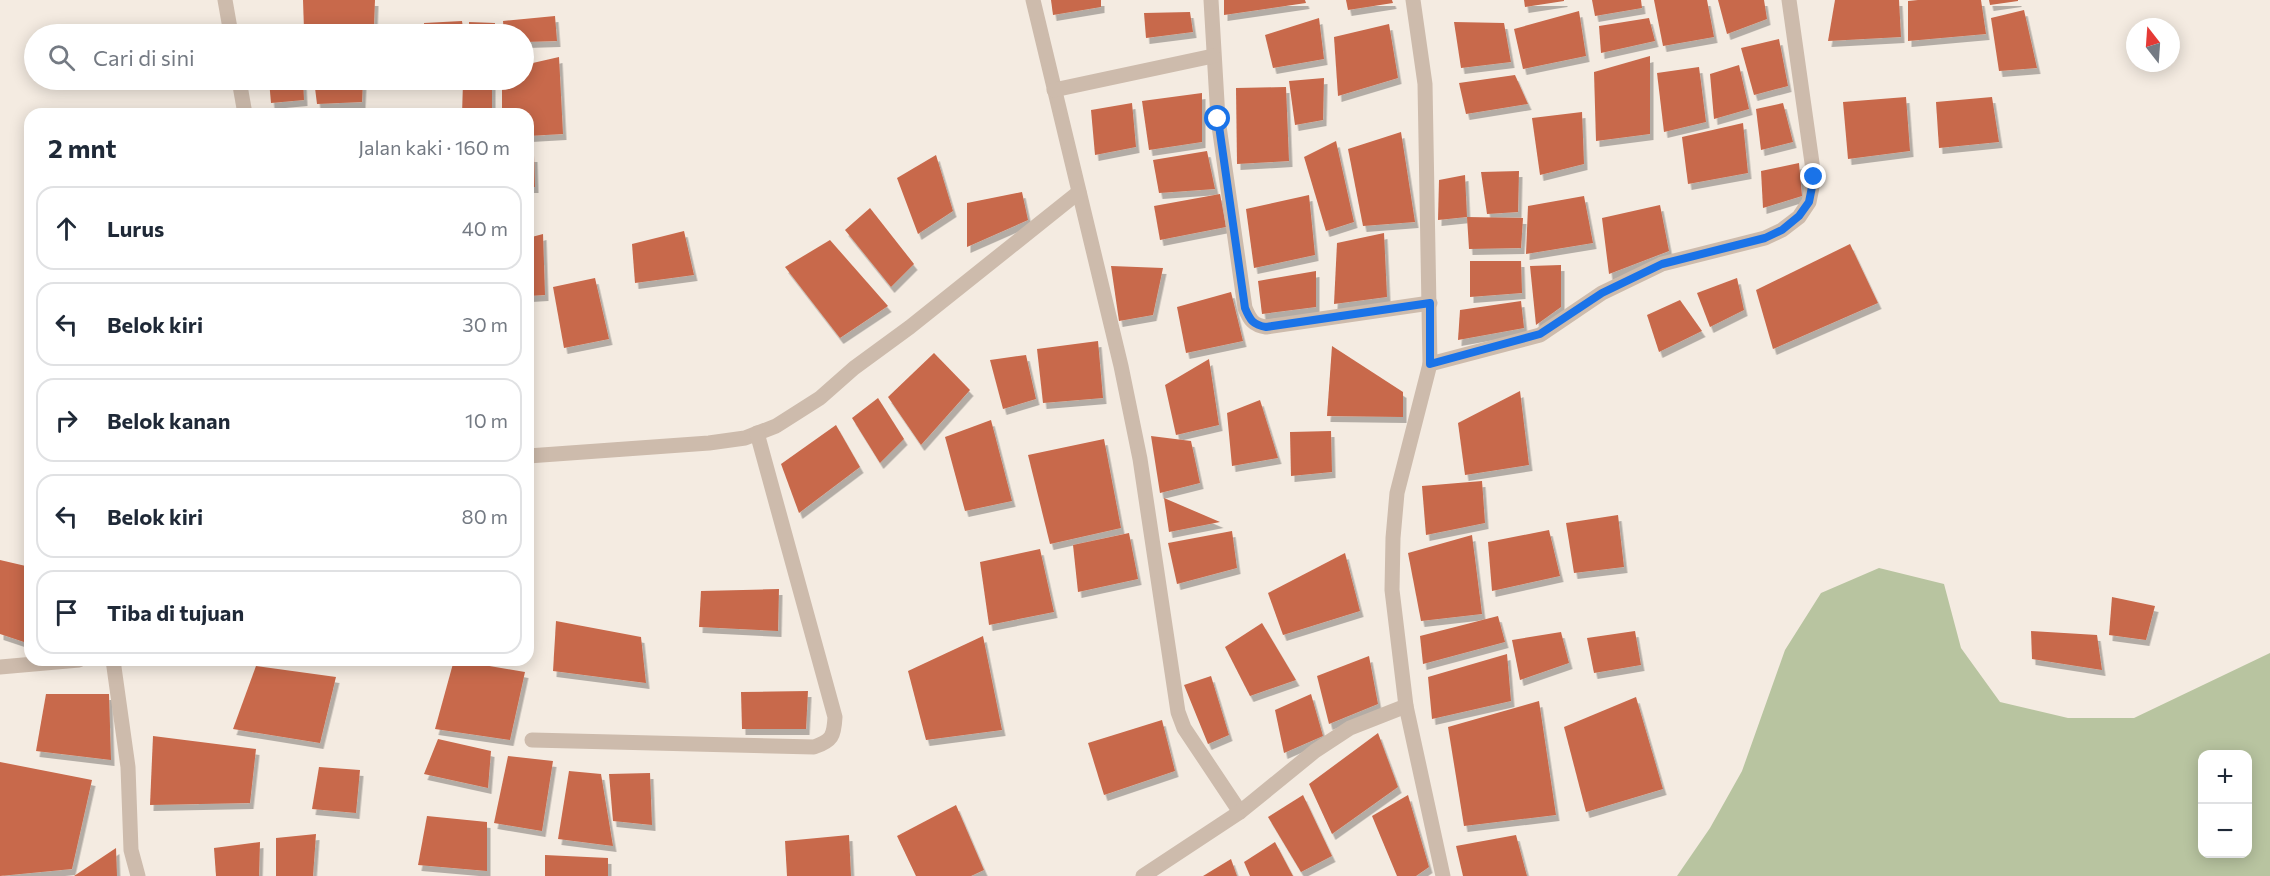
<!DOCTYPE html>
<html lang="id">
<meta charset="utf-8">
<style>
:root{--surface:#fff;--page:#f2f2f3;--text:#1f2937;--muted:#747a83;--line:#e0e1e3}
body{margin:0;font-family:Commissioner,sans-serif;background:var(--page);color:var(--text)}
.controls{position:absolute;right:18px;bottom:18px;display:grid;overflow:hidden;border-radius:12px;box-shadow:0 3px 15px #0003}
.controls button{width:54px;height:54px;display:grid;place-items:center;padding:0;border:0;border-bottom:2px solid var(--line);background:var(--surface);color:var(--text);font:30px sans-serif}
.compass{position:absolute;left:2126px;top:18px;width:54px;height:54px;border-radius:50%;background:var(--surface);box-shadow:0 3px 15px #0003;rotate:343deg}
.stop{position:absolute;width:18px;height:18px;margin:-14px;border:4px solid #1a73e8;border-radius:50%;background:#fff}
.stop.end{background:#1a73e8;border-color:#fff;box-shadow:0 2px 6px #0008}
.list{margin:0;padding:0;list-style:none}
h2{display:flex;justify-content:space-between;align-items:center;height:78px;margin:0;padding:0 24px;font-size:26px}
h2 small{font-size:20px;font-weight:400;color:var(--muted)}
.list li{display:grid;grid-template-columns:39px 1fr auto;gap:18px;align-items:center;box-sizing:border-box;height:84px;margin:0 12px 12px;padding:0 12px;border:2px solid var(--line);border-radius:18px}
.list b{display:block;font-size:22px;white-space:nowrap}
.list em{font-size:20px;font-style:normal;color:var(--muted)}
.icon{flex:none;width:33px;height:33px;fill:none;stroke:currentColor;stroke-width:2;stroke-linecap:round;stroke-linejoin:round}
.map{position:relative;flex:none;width:2270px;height:876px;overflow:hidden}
.search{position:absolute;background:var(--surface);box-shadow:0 3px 15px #0003;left:24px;top:24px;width:510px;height:66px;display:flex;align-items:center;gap:15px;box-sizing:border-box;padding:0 21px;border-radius:33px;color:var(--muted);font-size:22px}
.panel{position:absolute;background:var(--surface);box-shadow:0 3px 15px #0003;left:24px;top:108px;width:510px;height:558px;border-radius:18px}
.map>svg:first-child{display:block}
.green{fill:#b8c4a0;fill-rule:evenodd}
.building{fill:#c8694b;filter:url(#shadow)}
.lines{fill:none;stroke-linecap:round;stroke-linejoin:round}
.minor{stroke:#cdbbac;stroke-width:15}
.route{stroke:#1a73e8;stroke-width:8}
</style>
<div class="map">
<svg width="2270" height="876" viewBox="0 0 2270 876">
<defs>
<filter id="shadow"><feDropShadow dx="3.5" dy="6" stdDeviation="0" flood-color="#0004"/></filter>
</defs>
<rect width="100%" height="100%" fill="#f4ebe1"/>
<!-- green -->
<path class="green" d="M 1879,568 L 1944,584 L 1961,648 L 2000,702 L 2068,718 L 2134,718 L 2270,653 L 2270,876 L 1677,876 L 1710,828 L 1742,771 L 1785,650 L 1821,593 ZM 2202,754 L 2248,754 L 2248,854 L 2202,854 Z"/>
<!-- building -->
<g class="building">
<path d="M 303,0 L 375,0 L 374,24 L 304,30 Z"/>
<path d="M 1051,0 L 1101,0 L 1101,7 L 1053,15 Z"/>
<path d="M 1224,0 L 1305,0 L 1306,3 L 1224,15 Z"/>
<path d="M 1346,0 L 1392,0 L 1393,3 L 1348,10 Z"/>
<path d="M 1524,0 L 1564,0 L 1564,1 L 1525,7 Z"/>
<path d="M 1592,0 L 1641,0 L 1642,8 L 1595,16 Z"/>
<path d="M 1654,0 L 1707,0 L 1714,37 L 1663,46 Z"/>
<path d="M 1718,0 L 1764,0 L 1767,19 L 1727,34 Z"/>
<path d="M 1835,0 L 1899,0 L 1901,37 L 1828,41 Z"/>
<path d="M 1918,0 L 1981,0 L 1986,34 L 1908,41 L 1908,1 Z"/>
<path d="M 1989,0 L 2018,0 L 2018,1 L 1990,5 Z"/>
<path d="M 2024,10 L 2037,68 L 1999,71 L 1991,18 Z"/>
<path d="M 1579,11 L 1586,56 L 1523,69 L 1514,29 Z"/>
<path d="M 1190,12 L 1193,32 L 1146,38 L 1144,13 Z"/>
<path d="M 555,16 L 557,41 L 524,42 L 524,34 L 504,34 L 503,21 Z"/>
<path d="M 1319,18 L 1324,59 L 1273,68 L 1265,35 Z"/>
<path d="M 1649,18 L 1655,41 L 1601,53 L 1599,26 Z"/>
<path d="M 462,21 L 464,34 L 424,34 L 424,23 Z"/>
<path d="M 469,22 L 495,23 L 494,34 L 469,34 Z"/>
<path d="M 1454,22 L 1504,23 L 1511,62 L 1461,68 Z"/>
<path d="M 1389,24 L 1398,78 L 1338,96 L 1334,37 Z"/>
<path d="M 1779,39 L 1788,86 L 1754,95 L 1741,48 Z"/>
<path d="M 1650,56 L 1650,134 L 1596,141 L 1594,72 Z"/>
<path d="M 559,57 L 563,134 L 528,136 L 528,114 L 502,114 L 502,80 L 524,80 L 524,65 Z"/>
<path d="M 1739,65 L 1749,109 L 1714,119 L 1710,74 Z"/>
<path d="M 1699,67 L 1706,122 L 1664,132 L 1657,73 Z"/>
<path d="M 1515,75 L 1528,104 L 1466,114 L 1459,83 Z"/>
<path d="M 1324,78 L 1323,120 L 1295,125 L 1289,81 Z"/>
<path d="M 269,80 L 303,80 L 304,100 L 271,103 Z"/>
<path d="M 314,80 L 363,80 L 362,102 L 317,104 Z"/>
<path d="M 492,80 L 492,114 L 462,114 L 463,82 Z"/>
<path d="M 1286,87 L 1289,161 L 1237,164 L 1236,88 Z"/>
<path d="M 1202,93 L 1202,142 L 1149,150 L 1142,101 Z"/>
<path d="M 1906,97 L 1910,151 L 1848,159 L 1843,102 Z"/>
<path d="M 1992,97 L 1999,142 L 1939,148 L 1936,102 Z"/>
<path d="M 1132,103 L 1136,147 L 1095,155 L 1091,110 Z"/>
<path d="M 1783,103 L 1793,142 L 1761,150 L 1756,109 Z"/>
<path d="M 1582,112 L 1584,164 L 1540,175 L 1532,118 Z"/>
<path d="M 1743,123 L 1748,173 L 1688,184 L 1682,137 Z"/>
<path d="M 1401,132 L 1415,222 L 1363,226 L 1348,149 Z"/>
<path d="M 1336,141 L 1354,222 L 1326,231 L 1304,157 Z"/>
<path d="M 1207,151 L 1215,189 L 1159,193 L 1153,160 Z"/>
<path d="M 936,155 L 953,211 L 918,234 L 897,178 Z"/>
<path d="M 528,156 L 534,156 L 535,187 L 528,187 Z"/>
<path d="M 1799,163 L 1802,196 L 1763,208 L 1761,171 Z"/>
<path d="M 1519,171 L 1518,212 L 1487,214 L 1481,172 Z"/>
<path d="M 1465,175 L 1467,217 L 1438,220 L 1439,180 Z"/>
<path d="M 1022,192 L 1028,220 L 967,247 L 967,203 Z"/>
<path d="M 1220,194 L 1226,227 L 1160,240 L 1154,206 Z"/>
<path d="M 1309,195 L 1315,255 L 1254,268 L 1246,209 Z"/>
<path d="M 1584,196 L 1593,243 L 1526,254 L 1528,206 Z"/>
<path d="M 1660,205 L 1669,251 L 1609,274 L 1602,218 Z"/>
<path d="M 870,208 L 914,264 L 891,287 L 845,230 Z"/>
<path d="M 1467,217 L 1523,218 L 1521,248 L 1469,249 Z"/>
<path d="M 684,231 L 694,275 L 635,283 L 632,244 Z"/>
<path d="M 1384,233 L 1387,297 L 1334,304 L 1337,243 Z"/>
<path d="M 543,234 L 545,295 L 528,296 L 528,238 Z"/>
<path d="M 830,240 L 888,306 L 840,338 L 785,267 Z"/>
<path d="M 1850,244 L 1878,303 L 1773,349 L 1756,290 Z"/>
<path d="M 1470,261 L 1521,261 L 1522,293 L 1470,297 Z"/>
<path d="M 1561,265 L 1561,307 L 1536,325 L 1530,266 Z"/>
<path d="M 1111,266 L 1163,268 L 1153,315 L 1119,321 Z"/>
<path d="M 1316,271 L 1316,307 L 1262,314 L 1258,281 Z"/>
<path d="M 595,278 L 609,339 L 564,348 L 553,287 Z"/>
<path d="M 1737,278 L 1744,310 L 1710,327 L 1697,293 Z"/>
<path d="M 1231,292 L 1243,341 L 1186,353 L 1177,307 Z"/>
<path d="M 1680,300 L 1702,331 L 1659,352 L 1647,315 Z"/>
<path d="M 1521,301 L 1524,328 L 1458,340 L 1460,310 Z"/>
<path d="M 1098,341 L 1103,398 L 1043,403 L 1037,349 Z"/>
<path d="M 1332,346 L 1403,392 L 1403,417 L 1327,416 Z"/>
<path d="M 934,353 L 970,390 L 921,445 L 888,397 Z"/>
<path d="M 1026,355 L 1036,399 L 1003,409 L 990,360 Z"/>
<path d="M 1209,359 L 1219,425 L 1176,435 L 1165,385 Z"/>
<path d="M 1520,391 L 1529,465 L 1465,475 L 1458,423 Z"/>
<path d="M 878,398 L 904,439 L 880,463 L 852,418 Z"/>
<path d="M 1260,400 L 1278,458 L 1232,466 L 1227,413 Z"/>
<path d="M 991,420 L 1012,501 L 965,511 L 945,437 Z"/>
<path d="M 836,425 L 860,467 L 799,513 L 781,464 Z"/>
<path d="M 1331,431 L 1332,472 L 1291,476 L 1290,432 Z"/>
<path d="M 1151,436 L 1191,441 L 1200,483 L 1160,493 Z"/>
<path d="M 1104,439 L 1121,528 L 1050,544 L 1028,455 Z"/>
<path d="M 1482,481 L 1485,523 L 1426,535 L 1422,486 Z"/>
<path d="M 1164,498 L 1220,522 L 1169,532 Z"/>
<path d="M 1618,515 L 1624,567 L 1574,573 L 1566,523 Z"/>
<path d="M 1549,530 L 1560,576 L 1492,591 L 1488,542 Z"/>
<path d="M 1232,531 L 1237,568 L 1177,584 L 1168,543 Z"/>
<path d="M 1129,533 L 1138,579 L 1078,592 L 1073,545 Z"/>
<path d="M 1472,535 L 1482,614 L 1421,621 L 1408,553 Z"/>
<path d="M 1040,549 L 1054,612 L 989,625 L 980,562 Z"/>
<path d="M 1345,553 L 1360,611 L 1283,635 L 1268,593 Z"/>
<path d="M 0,560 L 30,567 L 30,644 L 0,634 Z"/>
<path d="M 779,589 L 778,631 L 699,627 L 701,591 Z"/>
<path d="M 2112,597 L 2155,606 L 2146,640 L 2109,635 Z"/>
<path d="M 1498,616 L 1505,642 L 1423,664 L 1420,636 Z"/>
<path d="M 556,621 L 641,637 L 646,683 L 553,671 Z"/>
<path d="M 1262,623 L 1296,680 L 1250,696 L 1225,647 Z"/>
<path d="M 1635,631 L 1641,665 L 1594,673 L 1587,638 Z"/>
<path d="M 2031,631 L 2097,635 L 2102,670 L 2032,659 Z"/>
<path d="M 1561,632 L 1569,663 L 1520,680 L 1512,640 Z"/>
<path d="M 983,636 L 1002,730 L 926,740 L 908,671 Z"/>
<path d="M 1507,654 L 1511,701 L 1432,719 L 1428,677 Z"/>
<path d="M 1369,656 L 1378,704 L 1329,724 L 1317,676 Z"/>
<path d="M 454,660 L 525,672 L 510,740 L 435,729 Z"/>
<path d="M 256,666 L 336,677 L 320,743 L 233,729 Z"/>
<path d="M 1211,676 L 1229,735 L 1208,744 L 1184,685 Z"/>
<path d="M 808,691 L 806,729 L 742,729 L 741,692 Z"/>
<path d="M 46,694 L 109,694 L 111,760 L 36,751 Z"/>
<path d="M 1311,694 L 1323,736 L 1284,753 L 1275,710 Z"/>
<path d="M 1636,697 L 1663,789 L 1586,812 L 1564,727 Z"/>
<path d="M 1539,701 L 1556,815 L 1464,826 L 1448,727 Z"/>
<path d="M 1162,720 L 1175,771 L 1104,795 L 1088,743 Z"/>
<path d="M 1378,733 L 1398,787 L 1332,834 L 1309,784 Z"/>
<path d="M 153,736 L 256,749 L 250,803 L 150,805 Z"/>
<path d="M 438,739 L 491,751 L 488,788 L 424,774 Z"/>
<path d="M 508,756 L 553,761 L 542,831 L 494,823 Z"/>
<path d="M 0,762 L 92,780 L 72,869 L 0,876 Z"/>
<path d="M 319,767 L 360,770 L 356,813 L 312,809 Z"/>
<path d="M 569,771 L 601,774 L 613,846 L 558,839 Z"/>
<path d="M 650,773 L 652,825 L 613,821 L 609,774 Z"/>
<path d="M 1303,795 L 1332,856 L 1301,872 L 1268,817 Z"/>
<path d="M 1408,795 L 1429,867 L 1416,876 L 1397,876 L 1372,816 Z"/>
<path d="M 956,805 L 984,870 L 971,876 L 916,876 L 897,836 Z"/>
<path d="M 427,816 L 487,822 L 487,871 L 418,865 Z"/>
<path d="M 316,834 L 313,876 L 276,876 L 276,838 Z"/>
<path d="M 849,835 L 851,876 L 787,876 L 785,841 Z"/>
<path d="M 1516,835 L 1527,876 L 1463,876 L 1456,846 Z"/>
<path d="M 260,842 L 259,876 L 216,876 L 214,848 Z"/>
<path d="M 1275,842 L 1293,876 L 1250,876 L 1244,862 Z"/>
<path d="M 116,848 L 117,876 L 74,876 Z"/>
<path d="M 545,855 L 608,858 L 608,876 L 545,876 Z"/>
<path d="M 1231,859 L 1237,876 L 1203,876 Z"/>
</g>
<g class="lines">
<!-- minor -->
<g class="minor">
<path d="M 225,0 L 231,34"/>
<path d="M 1033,0 L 1121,366 L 1140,459 L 1178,712 L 1184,728 L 1240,812"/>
<path d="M 1211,0 L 1218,119 L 1245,308 C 1250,320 1253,325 1266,327 L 1430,303"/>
<path d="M 1413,0 L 1425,84 L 1430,364"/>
<path d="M 239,80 L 245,114"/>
<path d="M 1054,90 L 1213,56"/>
<path d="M 528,456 L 709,443 L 745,438 L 776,426 L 820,398 L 854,368 L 910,327 L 1079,192"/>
<path d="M 113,660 L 128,767 L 131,850 L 138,876"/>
<path d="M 0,667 L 79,660"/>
<path d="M 532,740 L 814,747 C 832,741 834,736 835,717 L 757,433"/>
<path d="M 1143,876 L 1240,812 L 1315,751 L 1350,728 L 1406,706"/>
<path d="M 1443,876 L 1406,706 L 1392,590 L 1393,538 L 1397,493 L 1430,364 L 1540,335 L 1602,293 L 1662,264 L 1765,238 L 1782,230 L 1799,217 L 1809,202 L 1814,177 L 1789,0"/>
</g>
</g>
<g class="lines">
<!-- route -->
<path class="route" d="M 1218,119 L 1245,308 C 1250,320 1253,325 1266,327 L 1430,303 L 1430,364 L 1540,334 L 1602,293 L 1662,264 L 1765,238 L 1782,230 L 1799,216 L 1809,202 L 1814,177"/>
</g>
</svg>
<div class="controls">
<button>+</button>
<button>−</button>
</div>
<svg class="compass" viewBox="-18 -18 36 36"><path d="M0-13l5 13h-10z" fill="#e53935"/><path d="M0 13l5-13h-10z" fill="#747a83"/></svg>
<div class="stop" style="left:1218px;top:119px"></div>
<div class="stop end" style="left:1814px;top:177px"></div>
<div class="search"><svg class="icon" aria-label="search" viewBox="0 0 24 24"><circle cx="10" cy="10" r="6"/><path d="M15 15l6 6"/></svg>Cari di sini</div>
<section class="panel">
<h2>2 mnt<small>Jalan kaki · 160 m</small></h2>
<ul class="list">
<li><svg class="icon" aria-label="ahead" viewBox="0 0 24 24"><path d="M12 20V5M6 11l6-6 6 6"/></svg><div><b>Lurus</b></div><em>40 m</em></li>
<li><svg class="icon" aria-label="left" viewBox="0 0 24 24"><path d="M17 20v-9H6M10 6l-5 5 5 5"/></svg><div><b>Belok kiri</b></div><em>30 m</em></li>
<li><svg class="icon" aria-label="right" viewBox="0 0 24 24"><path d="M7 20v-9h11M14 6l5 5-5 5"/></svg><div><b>Belok kanan</b></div><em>10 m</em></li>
<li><svg class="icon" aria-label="left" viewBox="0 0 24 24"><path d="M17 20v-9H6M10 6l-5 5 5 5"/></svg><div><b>Belok kiri</b></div><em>80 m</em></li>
<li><svg class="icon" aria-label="arrive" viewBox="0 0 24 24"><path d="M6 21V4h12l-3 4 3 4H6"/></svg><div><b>Tiba di tujuan</b></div></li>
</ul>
</section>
</div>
